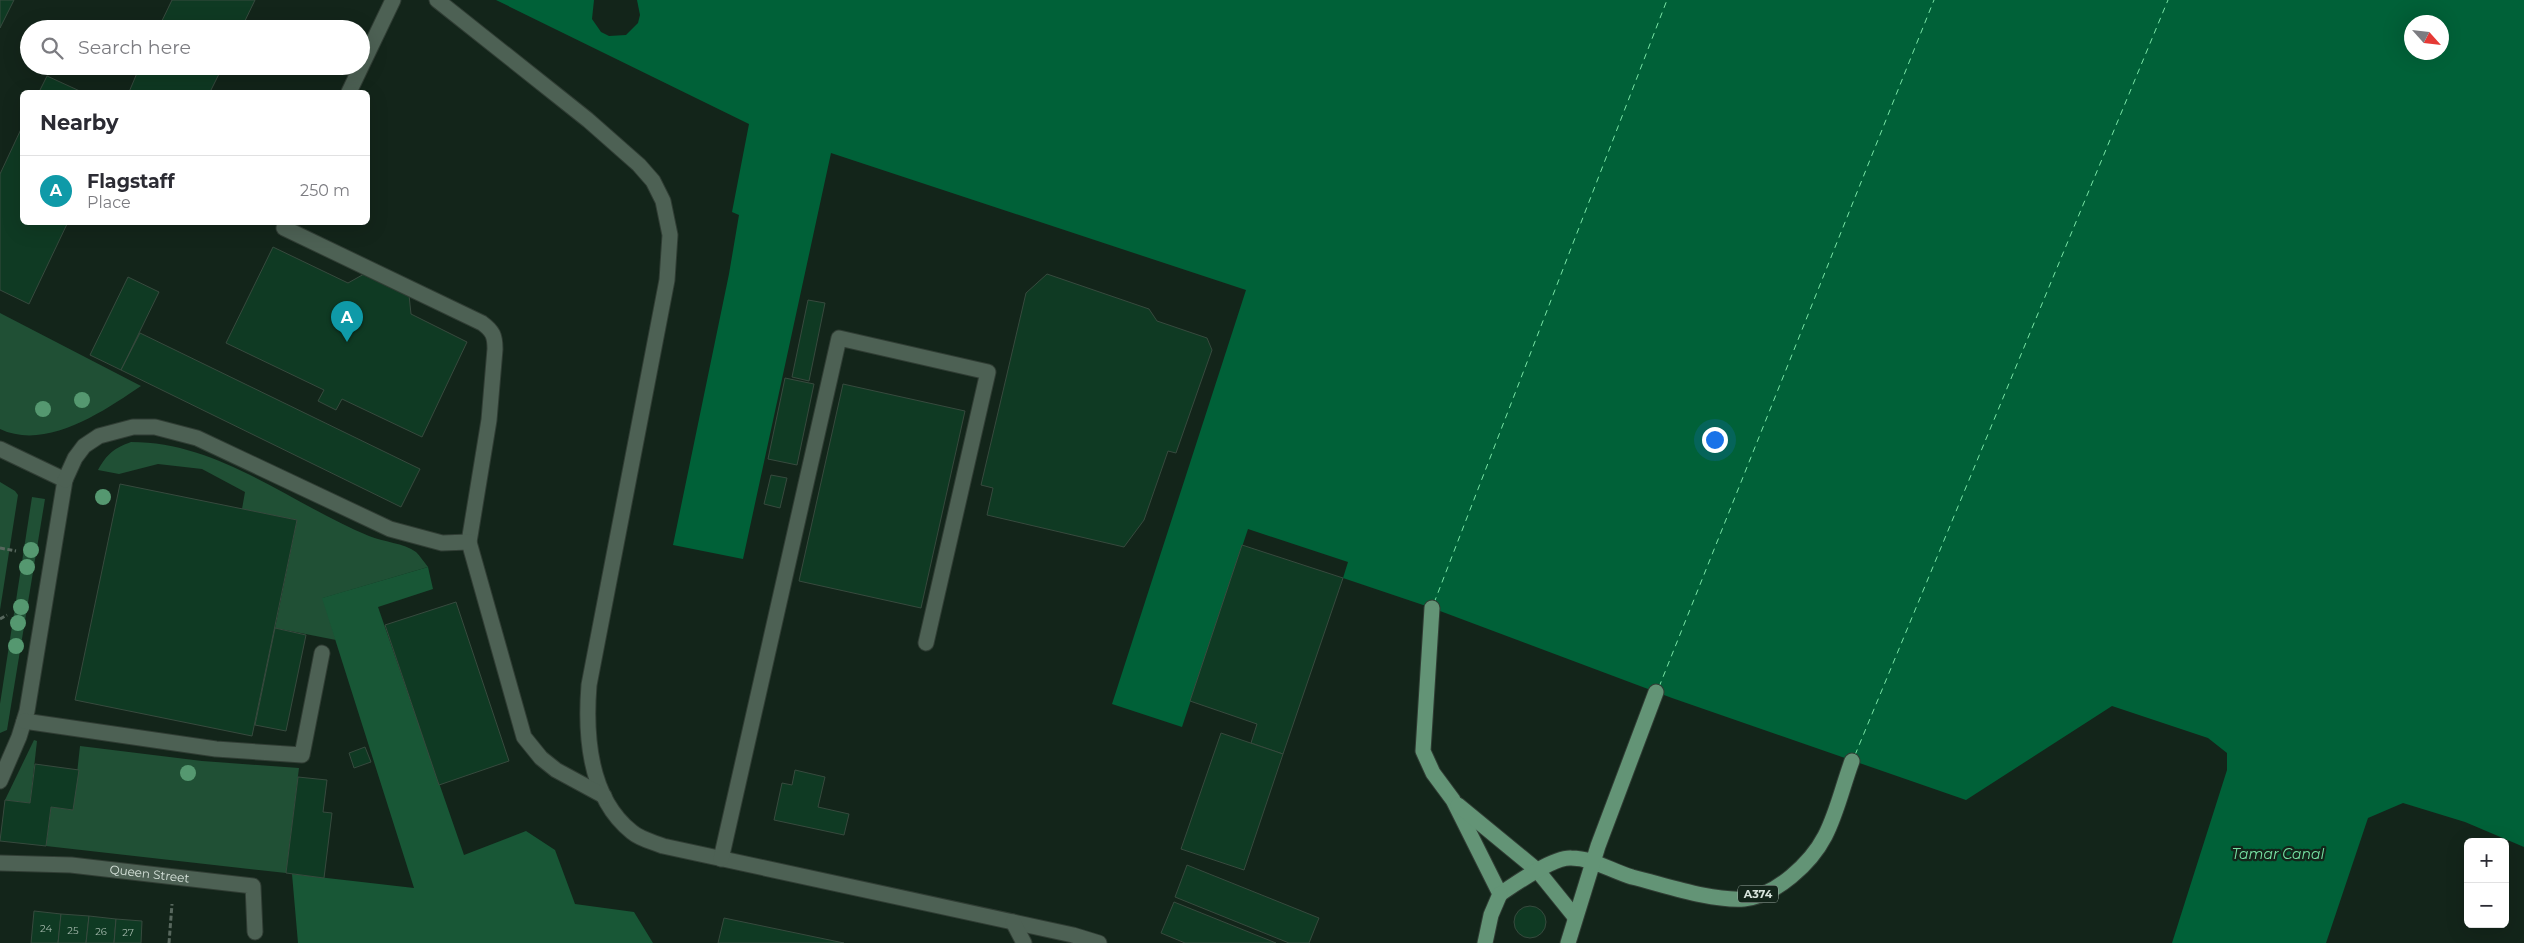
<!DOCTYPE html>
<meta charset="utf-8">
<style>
:root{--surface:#fff;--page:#f2f2f3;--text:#2b2b33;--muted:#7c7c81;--line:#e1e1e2;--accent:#287958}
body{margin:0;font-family:Montserrat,sans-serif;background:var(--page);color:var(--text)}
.controls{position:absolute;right:15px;bottom:15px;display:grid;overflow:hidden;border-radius:8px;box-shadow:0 5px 20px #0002}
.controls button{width:45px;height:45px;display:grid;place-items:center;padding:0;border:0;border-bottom:1px solid var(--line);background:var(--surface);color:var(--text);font:25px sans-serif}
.compass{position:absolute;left:2404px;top:15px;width:45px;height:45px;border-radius:50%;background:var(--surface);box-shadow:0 5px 20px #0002;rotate:117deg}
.you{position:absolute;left:1714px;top:439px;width:18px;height:18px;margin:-12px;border:4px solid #fff;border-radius:50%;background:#1a73e8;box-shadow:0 0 0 8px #1a73e833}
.badge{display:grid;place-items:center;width:32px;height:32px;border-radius:50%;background:var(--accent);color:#fff;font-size:16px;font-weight:700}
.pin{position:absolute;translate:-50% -41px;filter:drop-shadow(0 1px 2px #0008)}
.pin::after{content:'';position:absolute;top:26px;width:18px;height:15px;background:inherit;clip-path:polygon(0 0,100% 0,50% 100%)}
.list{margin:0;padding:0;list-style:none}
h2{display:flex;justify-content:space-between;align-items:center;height:65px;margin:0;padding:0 20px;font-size:21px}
h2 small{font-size:16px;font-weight:400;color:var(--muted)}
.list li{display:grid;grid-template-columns:32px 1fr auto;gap:15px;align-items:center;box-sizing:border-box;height:70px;padding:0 20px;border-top:1px solid var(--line)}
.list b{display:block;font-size:19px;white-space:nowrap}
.list p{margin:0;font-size:16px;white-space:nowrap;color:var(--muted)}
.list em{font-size:16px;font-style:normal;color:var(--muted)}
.icon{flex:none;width:28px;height:28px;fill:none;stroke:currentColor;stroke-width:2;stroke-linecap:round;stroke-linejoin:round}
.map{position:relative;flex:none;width:2524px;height:943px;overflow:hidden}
.search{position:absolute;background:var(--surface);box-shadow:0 5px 20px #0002;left:20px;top:20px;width:350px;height:55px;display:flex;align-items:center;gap:12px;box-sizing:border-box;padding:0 18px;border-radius:28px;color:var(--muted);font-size:19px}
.panel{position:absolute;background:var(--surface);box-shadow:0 5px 20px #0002;left:20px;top:90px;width:350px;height:135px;border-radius:8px}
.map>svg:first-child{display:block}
.green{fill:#205035}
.forest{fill:#185736}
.water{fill:#006138;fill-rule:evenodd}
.pier{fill:#13251a}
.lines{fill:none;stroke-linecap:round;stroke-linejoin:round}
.ferry{stroke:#78e4a5;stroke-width:1;stroke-dasharray:6 5;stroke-linecap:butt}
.building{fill:#0f3a23;stroke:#374a3e}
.minor-casing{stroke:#303d34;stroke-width:17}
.major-casing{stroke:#303d34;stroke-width:17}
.path{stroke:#58685e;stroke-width:3;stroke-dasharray:5 2.5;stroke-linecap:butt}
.minor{stroke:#4d6154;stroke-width:15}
.major{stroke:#639476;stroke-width:15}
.tree{fill:#559870}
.labels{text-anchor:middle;stroke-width:4.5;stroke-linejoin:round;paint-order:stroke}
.number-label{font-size:10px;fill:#a6baae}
.shield{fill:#13251a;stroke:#9daba2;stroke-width:1}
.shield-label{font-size:11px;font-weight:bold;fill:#d8e4dc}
.street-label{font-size:12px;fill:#d8e4dc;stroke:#13251a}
.water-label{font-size:14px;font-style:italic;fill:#78e4a5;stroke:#13251a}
</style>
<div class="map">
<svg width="2524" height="943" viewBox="0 0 2524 943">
<rect width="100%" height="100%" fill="#13251a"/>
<!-- green -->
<g class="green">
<path d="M 0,313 L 141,386 C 104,411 46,451 0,429 Z"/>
<path d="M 131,442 C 220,442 291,504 369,536 C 383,542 404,543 416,552 C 420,556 424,562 428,567 L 323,598 L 336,640 L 275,628 L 297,520 L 242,509 L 245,492 L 202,469 L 158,464 L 119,474 L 98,470 C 107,454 114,448 131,442 Z"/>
<path d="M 0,482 L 15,491 L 18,495 L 0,610 Z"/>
<path d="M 32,497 L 45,499 L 7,730 L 0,733 L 0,704 Z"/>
<path d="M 34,740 L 37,741 L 30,803 L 5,800 Z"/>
<path d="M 80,746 L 202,761 L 299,768 L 286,873 L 46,846 L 51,807 L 73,810 Z"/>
</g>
<!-- forest -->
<path class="forest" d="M 428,567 L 433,589 L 378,607 L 464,855 L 526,831 L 555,850 L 575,904 L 634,912 L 653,943 L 298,943 L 292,874 L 414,888 L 322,598 Z"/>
<!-- water -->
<path class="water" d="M 496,0 L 2524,0 L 2524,847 L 2465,822 L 2403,803 L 2368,818 L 2326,943 L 2172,943 L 2227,770 L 2227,753 L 2208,738 L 2112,706 L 1966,800 L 1672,698 L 1432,608 L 1343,578 L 1348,562 L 1248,529 L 1182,727 L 1112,704 L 1246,290 L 831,153 L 743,559 L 673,545 L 729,274 L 739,215 L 732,212 L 749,124 ZM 2412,22 L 2442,22 L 2442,52 L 2412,52 Z"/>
<!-- pier -->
<path class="pier" d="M 594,0 L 637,0 L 640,15 L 638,23 L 626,35 L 609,36 L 601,32 L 592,19 Z"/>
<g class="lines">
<!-- ferry -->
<g class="ferry">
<path d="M 1434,603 L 1667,0"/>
<path d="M 1659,687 L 1934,0"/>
<path d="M 1855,755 L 2168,0"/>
</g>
</g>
<!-- building -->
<g class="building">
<path d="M 0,0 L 14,0 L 0,28 Z"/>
<path d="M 172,0 L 255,0 L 241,29 L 158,29 Z"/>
<path d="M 140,66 L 223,66 L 210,92 L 129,92 Z"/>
<path d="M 47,76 L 82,92 L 39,92 Z"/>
<path d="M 22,127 L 22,222 L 68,222 L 29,304 L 0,290 L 0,174 Z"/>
<path d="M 273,247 L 348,283 L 364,274 L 409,295 L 411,314 L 467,342 L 422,437 L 342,399 L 336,410 L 318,401 L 324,390 L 226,343 Z"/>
<path d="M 1047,274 L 1149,309 L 1157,321 L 1207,338 L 1212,350 L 1176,453 L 1168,451 L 1144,520 L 1124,547 L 987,515 L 993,488 L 981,485 L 1026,293 Z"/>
<path d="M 128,277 L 159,292 L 121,370 L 90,355 Z"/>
<path d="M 808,300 L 825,303 L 809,381 L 792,377 Z"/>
<path d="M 140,333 L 420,469 L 401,507 L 121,370 Z"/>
<path d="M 785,378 L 814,384 L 797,465 L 768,459 Z"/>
<path d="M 843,384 L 965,411 L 921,608 L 799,581 Z"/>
<path d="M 771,475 L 787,478 L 780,508 L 764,504 Z"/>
<path d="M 120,484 L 297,520 L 252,736 L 75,700 Z"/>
<path d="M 1242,545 L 1343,578 L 1283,754 L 1251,743 L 1257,724 L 1190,701 Z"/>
<path d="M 456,602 L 509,761 L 439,785 L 385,625 Z"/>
<path d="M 275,628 L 306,635 L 286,731 L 255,725 Z"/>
<path d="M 1221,733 L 1283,754 L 1244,870 L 1181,849 Z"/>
<path d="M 365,747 L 371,762 L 354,768 L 349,753 Z"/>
<path d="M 35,764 L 79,770 L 73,810 L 51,807 L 46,846 L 0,841 L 5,800 L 30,803 Z"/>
<path d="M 795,770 L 825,777 L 818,807 L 849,814 L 844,835 L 774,820 L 782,783 L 792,785 Z"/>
<path d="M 298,777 L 327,780 L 323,812 L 332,813 L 324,878 L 286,873 Z"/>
<path d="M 1187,865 L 1319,918 L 1309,943 L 1289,943 L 1175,897 Z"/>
<path d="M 1174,902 L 1276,943 L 1185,943 L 1161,933 Z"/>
<circle cx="1530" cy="922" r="16"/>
<path d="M 34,911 L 61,914 L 58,943 L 31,943 Z"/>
<path d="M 61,914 L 89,916 L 86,943 L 58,943 Z"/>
<path d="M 89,916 L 116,919 L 114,943 L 86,943 Z"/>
<path d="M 724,918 L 844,943 L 718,943 Z"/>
<path d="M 116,919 L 142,921 L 141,943 L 114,943 Z"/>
</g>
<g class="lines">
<!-- minor casing -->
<g class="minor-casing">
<g id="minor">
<path d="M 437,0 L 588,120 L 639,165 L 653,181 L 663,201 L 670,235 L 667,280 L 589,685 C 585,735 589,798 632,832 C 640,839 653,842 663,846 L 1073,935 L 1099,943"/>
<path d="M 349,92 L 393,0"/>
<path d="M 287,222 L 284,228 L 482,323 C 493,331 495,336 495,349 L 489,420 L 469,542"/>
<path d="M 0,449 L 65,480 L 27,711 L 19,737 L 0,781"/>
<path d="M 65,480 L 75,458 L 84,446 L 99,436 L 133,427 L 155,427 L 197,438 L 390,529 L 442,543 L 469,542 L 524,737 L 541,758 L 556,770 L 604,796"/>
<path d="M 24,721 L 216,749 L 302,755 L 322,653"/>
<path d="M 721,859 L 839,338 L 988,372 L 926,643"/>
<path id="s1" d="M 0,863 L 71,865 L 253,886 L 255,932"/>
<path d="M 1013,922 L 1024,943"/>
</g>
</g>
<!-- major casing -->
<g class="major-casing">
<g id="major">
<path d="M 1432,608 L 1423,751 L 1433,773 L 1453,800 L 1500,894"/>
<path d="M 1458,805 L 1537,870 L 1575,917"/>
<path d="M 1500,894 C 1515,884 1553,857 1571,858 C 1593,858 1611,871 1632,877 C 1665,885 1710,901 1744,899 C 1776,896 1811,863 1825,836 C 1837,813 1843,785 1852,761"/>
<path d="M 1485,943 L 1491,915 L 1500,894"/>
<path d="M 1568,943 L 1598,846 L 1656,692"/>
</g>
</g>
<!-- path -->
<g class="path">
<path d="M 0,548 L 16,551"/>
<path d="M 0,619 L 7,615"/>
<path d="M 169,943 L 172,904"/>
</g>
<!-- minor -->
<use href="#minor" class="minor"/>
<!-- major -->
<use href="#major" class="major"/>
</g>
<!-- trees -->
<g class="tree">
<circle cx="82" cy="400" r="8"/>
<circle cx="43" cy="409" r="8"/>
<circle cx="103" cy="497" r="8"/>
<circle cx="31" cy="550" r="8"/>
<circle cx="27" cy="567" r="8"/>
<circle cx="21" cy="607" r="8"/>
<circle cx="18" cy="623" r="8"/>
<circle cx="16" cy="646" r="8"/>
<circle cx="188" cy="773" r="8"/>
</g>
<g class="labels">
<!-- number labels -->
<g class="number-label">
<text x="46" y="932">24</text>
<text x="73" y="934">25</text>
<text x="101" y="935">26</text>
<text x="128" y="936">27</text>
</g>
<!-- shield labels -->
<rect class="shield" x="1738" y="885.5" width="40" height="17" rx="4"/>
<g class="shield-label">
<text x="1758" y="898">A374</text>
</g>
<!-- street labels -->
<g class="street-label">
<text dy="4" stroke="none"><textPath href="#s1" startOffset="150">Queen Street</textPath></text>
</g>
<!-- water labels -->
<g class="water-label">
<text x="2278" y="859">Tamar Canal</text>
</g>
</g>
</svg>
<div class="controls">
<button>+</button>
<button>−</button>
</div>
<svg class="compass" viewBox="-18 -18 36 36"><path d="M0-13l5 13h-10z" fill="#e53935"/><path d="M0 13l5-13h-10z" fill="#7c7c81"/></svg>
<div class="you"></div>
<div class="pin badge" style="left:347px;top:342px;background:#0f9aa8">A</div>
<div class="search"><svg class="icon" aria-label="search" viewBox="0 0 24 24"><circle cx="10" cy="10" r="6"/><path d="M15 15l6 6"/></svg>Search here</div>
<section class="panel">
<h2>Nearby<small></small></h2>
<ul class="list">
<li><span class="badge" style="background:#0f9aa8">A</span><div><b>Flagstaff</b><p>Place</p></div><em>250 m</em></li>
</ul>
</section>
</div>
